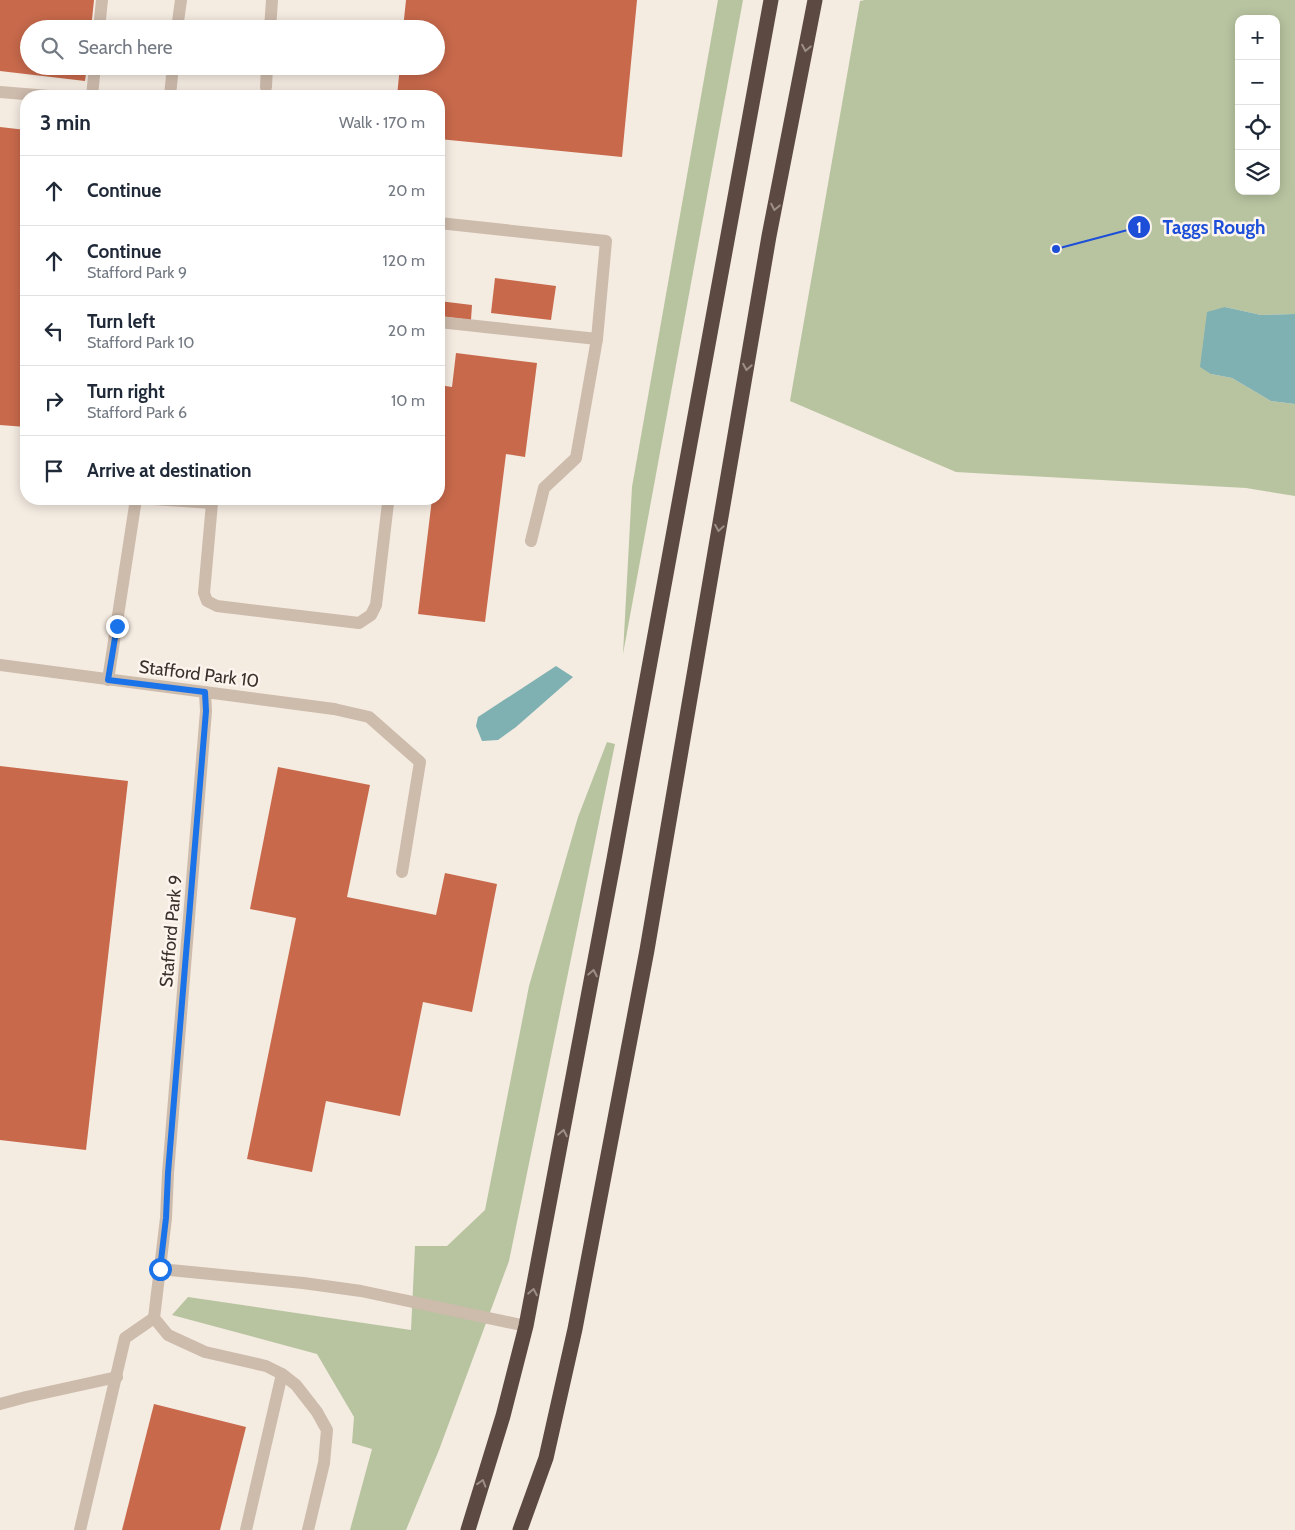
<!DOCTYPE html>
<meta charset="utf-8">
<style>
:root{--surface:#fff;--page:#f2f2f3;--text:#1f2937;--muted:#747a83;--line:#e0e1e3}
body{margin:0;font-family:Cabin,sans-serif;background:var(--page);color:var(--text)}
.controls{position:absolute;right:15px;top:15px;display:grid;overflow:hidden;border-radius:10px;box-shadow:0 2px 12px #0003}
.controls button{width:45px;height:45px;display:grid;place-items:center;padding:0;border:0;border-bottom:1px solid var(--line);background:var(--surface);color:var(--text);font:25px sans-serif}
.stop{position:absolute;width:15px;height:15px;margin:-11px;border:4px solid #1a73e8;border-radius:50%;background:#fff}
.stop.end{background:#1a73e8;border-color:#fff;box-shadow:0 1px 5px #0008}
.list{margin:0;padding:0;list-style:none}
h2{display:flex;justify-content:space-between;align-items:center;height:65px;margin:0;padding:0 20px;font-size:21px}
h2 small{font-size:16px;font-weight:400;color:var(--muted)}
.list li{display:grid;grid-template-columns:32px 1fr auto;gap:15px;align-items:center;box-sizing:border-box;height:70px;padding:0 20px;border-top:1px solid var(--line)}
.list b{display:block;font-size:19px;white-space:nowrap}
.list p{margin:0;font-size:16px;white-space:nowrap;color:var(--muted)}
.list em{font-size:16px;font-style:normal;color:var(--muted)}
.icon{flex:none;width:28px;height:28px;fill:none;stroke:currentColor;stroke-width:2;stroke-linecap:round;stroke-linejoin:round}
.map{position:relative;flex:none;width:1295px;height:1530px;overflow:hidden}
.search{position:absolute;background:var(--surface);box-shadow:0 2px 12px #0003;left:20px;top:20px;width:425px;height:55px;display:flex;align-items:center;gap:12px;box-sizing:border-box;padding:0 18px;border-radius:28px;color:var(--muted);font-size:19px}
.panel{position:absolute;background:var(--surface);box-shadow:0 2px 12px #0003;left:20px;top:90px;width:425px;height:415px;border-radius:20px}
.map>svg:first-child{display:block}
.green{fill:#b8c4a0;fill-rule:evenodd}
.water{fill:#7fb0b2}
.building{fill:#c8694b}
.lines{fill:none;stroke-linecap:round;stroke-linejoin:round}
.lane{stroke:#cdbbac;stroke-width:12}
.street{stroke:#cdbbac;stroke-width:12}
.highway{stroke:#5c4a42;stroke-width:15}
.oneway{stroke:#9c8e87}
.route{stroke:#1a73e8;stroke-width:6}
.labels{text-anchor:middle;stroke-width:5;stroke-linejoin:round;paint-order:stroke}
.street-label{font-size:18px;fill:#3b302b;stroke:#fbf5ee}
.leader{fill:none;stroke:#1d4ed8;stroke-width:2}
.callout-dot{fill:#1d4ed8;stroke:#fbf5ee;stroke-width:2}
.mark-label{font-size:15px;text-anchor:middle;font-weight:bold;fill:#fff}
.callout-label{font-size:19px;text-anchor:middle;font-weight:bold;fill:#1d4ed8;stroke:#fbf5ee;stroke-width:5;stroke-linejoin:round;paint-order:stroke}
</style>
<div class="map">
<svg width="1295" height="1530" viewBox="0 0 1295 1530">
<rect width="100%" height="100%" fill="#f4ebe1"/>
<!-- green -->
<g class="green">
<path d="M 718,0 L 743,0 L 623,654 L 632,487 Z"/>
<path d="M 865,0 L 1295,0 L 1295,314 L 1261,315 L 1225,307 L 1211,374 L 1232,378 L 1271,401 L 1295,404 L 1295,496 L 1246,488 L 956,472 L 790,401 L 860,1 ZM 1239,19 L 1276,19 L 1276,191 L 1239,191 Z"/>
<path d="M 607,742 L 615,744 L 509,1261 L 439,1450 L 406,1530 L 350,1530 L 372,1449 L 352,1443 L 354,1417 L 317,1354 L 172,1315 L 188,1297 L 411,1330 L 415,1246 L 447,1246 L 485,1210 L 529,986 L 578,817 Z"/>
</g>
<!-- water -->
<g class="water">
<path d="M 1225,307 L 1261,315 L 1295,314 L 1295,404 L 1271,401 L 1232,378 L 1211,374 L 1200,367 L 1207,312 Z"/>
<path d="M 556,666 L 573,677 L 516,727 L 498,740 L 482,741 L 476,726 L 478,717 Z"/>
</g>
<!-- building -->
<g class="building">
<path d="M 0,0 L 94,0 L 91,29 L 29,29 L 29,66 L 87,66 L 85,81 L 0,71 Z"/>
<path d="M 406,0 L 637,0 L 622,157 L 439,139 L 439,96 L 397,96 L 400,66 L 436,66 L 436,29 L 403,29 Z"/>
<path d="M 0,127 L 26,130 L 26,427 L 0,425 Z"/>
<path d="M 495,278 L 556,286 L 551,320 L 491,313 Z"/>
<path d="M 439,301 L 472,305 L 471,320 L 439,316 Z"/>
<path d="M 456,353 L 537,363 L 525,457 L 506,454 L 485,622 L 418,614 L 432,499 L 439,499 L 439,385 L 452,387 Z"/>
<path d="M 0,766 L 128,781 L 86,1150 L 0,1140 Z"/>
<path d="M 278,767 L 370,785 L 347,897 L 436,915 L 445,873 L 497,884 L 472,1012 L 423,1002 L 400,1116 L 326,1101 L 312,1172 L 247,1159 L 296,918 L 250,909 Z"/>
<path d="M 154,1404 L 246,1427 L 220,1530 L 122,1530 Z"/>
</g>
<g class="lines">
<!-- lane -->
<g class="lane">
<path d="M 99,29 L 102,0"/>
<path d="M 270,29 L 272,0"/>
<path d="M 266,87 L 267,66"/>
<path d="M 0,92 L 49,96"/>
<path d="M 92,96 L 95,66"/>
<path d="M 439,223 L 606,241 L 597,339 L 439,322"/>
<path d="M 153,499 L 212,503 L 213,499"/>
<path d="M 212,503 L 204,593 L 207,601 L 217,606 L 359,623 L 371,615 L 376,605 L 388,503"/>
<path d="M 531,541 L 544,488 L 576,458 L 597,339"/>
<path d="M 334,709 L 369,717 L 420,762 L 402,872"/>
<path d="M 168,1173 L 166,1218 L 154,1318 L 168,1335 L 205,1352 L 266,1366 L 282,1374 L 296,1385 L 317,1412 L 327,1430 L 324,1463 L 308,1530"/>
<path d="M 160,1269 L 303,1283 L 361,1291 L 526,1326"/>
<path d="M 0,1404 L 26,1397 L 117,1377"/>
<path d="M 80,1530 L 125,1338 L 154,1318"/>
<path d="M 246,1530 L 282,1374"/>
</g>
<!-- street -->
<g class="street">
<path d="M 177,29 L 181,0"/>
<path d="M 170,96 L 173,66"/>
<path d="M 0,665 L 334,709"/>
<path d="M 108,680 L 136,499"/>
<path d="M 168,1173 L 206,711 L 205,692"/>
</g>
<!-- highway -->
<g class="highway">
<path d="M 468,1530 L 503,1416 L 526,1326 L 614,859 L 771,0"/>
<path d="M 520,1530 L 546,1458 L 575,1329 L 647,950 L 769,236 L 815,0"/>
</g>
</g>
<!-- one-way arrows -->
<defs><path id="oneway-chevron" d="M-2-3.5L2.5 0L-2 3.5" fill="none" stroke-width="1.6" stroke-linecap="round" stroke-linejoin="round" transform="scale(1.25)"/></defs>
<g class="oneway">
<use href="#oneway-chevron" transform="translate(806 48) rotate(101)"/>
<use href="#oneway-chevron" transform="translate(775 207) rotate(101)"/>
<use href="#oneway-chevron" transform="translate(747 367) rotate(100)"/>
<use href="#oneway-chevron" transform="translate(719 528) rotate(100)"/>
<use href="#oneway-chevron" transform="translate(593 973) rotate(-79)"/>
<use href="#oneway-chevron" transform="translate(563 1133) rotate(-79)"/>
<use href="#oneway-chevron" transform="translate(533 1292) rotate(-79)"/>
<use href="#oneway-chevron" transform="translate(482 1483) rotate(-73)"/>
</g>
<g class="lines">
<!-- route -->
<path class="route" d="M 117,626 L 108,680 L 205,692 L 206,711 L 168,1173 L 166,1218 L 160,1269"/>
</g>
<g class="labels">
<!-- street labels -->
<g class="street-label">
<text transform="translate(199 674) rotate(7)" y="6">Stafford Park 10</text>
<text transform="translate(171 931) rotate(-85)" y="6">Stafford Park 9</text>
</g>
</g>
<!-- callouts -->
<path class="leader" d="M1056 249L1139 227"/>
<g class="callout-dot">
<circle cx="1056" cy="249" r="5"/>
<circle cx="1139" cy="227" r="12"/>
</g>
<g class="mark-label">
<text x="1139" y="233">1</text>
</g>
<g class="callout-label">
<text x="1214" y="234">Taggs Rough</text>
</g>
</svg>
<div class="controls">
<button>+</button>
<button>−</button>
<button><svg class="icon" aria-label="locate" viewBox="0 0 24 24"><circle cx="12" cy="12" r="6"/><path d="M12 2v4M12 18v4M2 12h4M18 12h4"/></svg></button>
<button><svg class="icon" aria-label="layers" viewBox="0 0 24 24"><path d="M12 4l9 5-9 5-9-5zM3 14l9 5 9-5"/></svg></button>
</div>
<div class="stop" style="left:160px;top:1269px"></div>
<div class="stop end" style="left:117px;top:626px"></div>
<div class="search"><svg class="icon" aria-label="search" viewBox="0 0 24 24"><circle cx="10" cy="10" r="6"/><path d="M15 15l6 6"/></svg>Search here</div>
<section class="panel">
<h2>3 min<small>Walk · 170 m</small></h2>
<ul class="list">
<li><svg class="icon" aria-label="ahead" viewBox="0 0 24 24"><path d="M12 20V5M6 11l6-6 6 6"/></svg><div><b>Continue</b></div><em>20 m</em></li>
<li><svg class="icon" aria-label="ahead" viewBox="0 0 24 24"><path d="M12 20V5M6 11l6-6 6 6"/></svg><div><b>Continue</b><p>Stafford Park 9</p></div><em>120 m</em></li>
<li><svg class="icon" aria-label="left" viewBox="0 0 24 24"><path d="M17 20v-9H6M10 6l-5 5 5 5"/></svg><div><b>Turn left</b><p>Stafford Park 10</p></div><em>20 m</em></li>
<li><svg class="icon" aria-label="right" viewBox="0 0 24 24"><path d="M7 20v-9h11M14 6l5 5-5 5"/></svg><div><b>Turn right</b><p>Stafford Park 6</p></div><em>10 m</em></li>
<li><svg class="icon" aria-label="arrive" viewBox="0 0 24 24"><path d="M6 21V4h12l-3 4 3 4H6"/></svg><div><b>Arrive at destination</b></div></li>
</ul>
</section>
</div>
